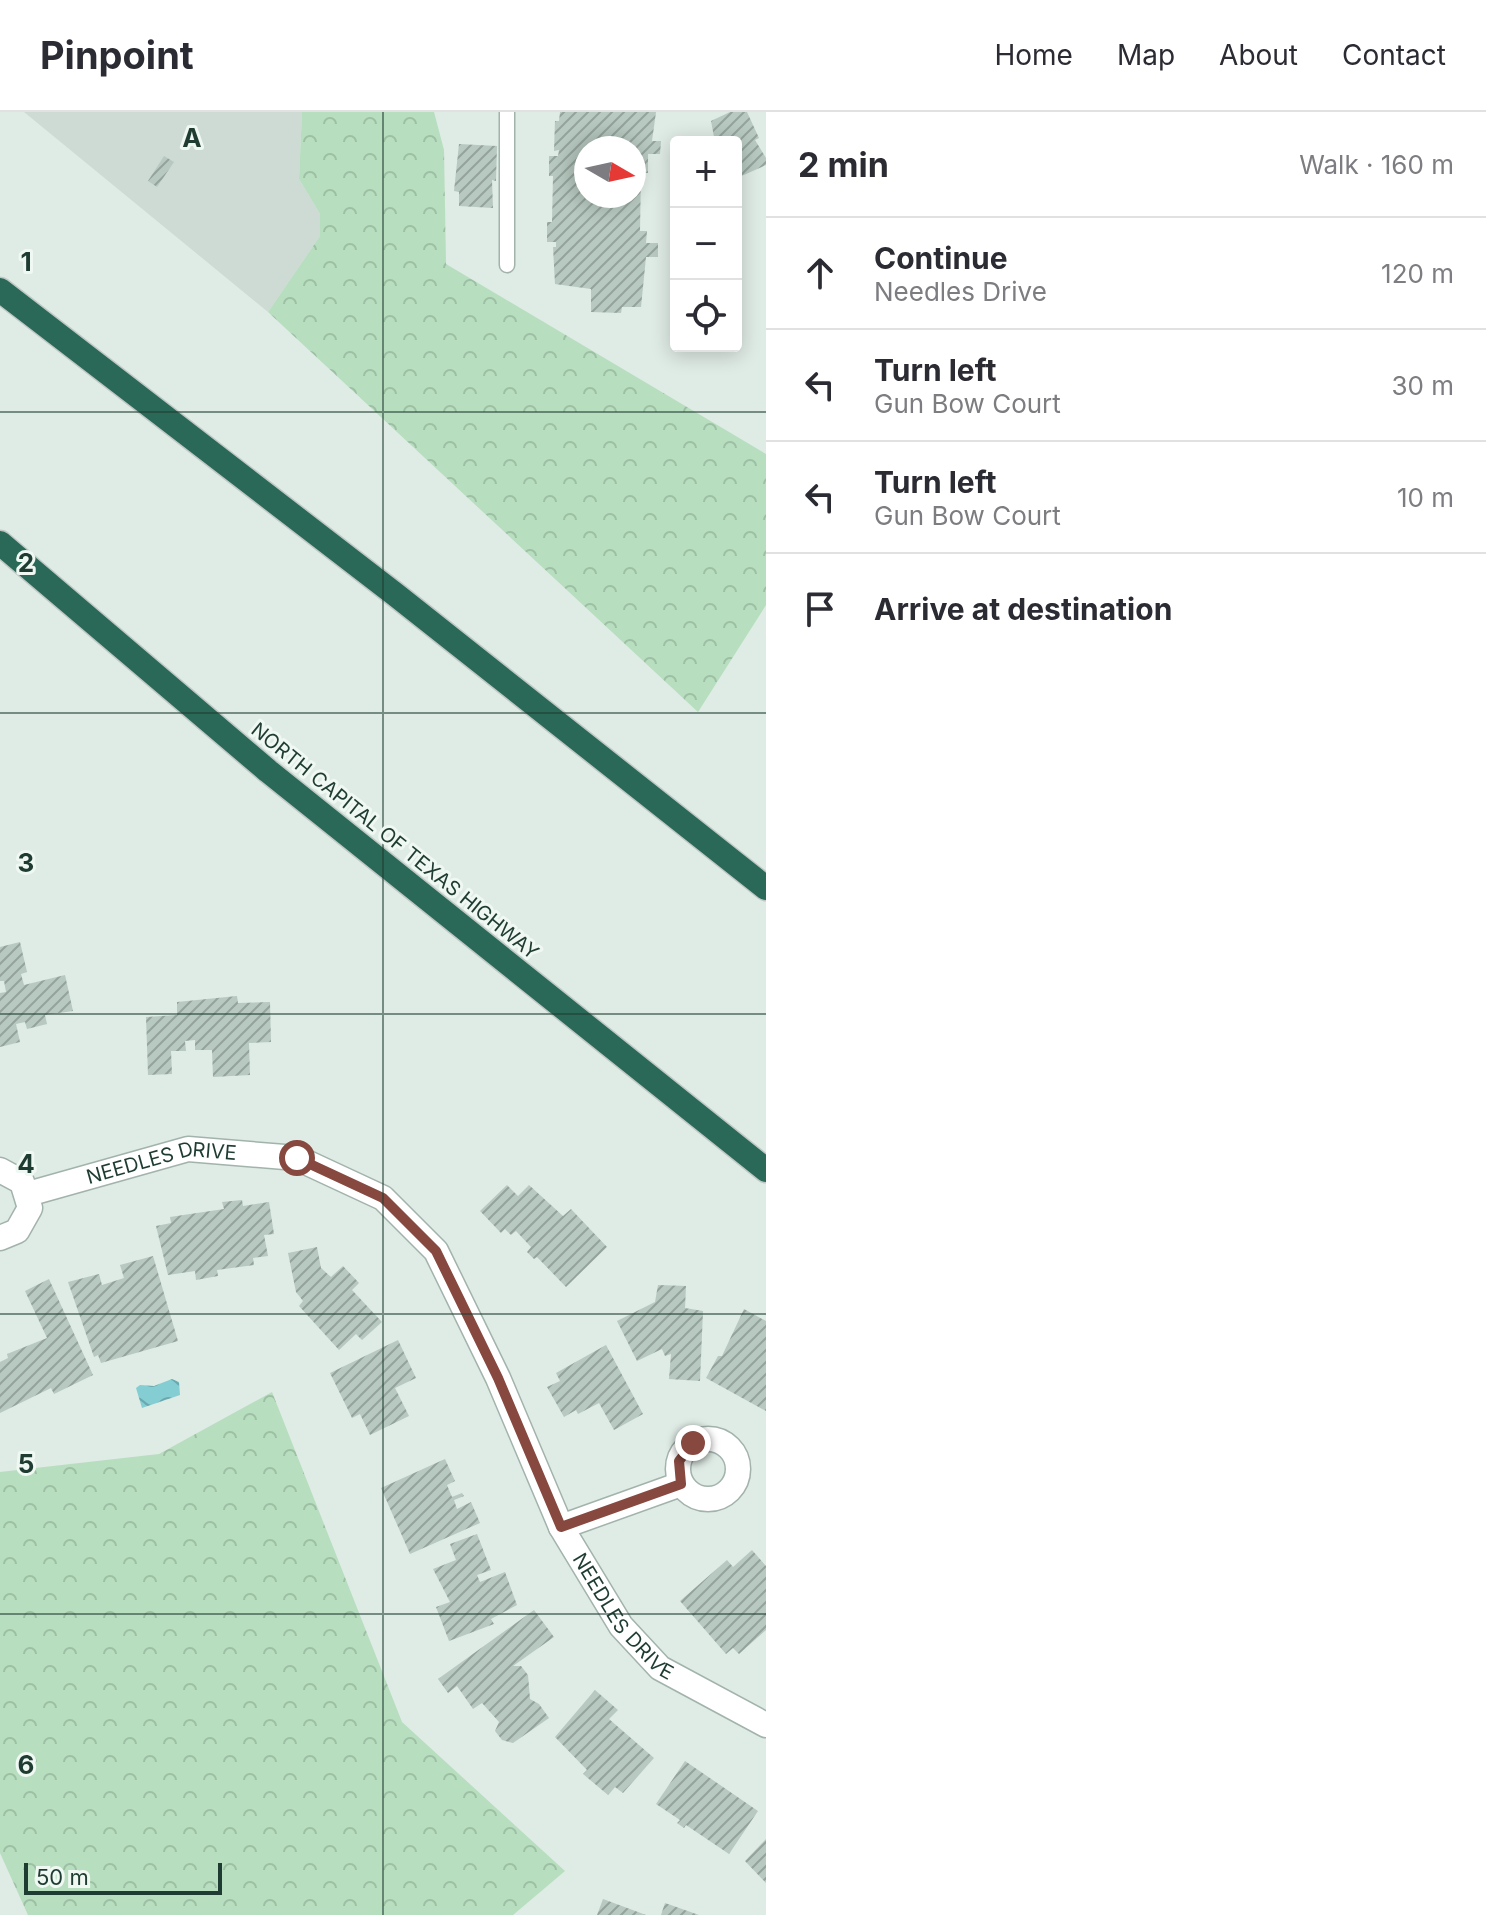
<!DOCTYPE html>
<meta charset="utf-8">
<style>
:root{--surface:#fff;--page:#f2f2f3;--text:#2b2b33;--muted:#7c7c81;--line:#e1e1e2}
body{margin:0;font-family:Inter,sans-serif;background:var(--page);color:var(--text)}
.controls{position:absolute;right:24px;top:24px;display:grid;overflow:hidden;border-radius:8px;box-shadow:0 4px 20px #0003}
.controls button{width:72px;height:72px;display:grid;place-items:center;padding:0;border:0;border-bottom:2px solid var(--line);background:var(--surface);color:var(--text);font:40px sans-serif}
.compass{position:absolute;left:574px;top:24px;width:72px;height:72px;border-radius:50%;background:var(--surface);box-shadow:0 4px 20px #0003;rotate:99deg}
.scale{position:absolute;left:24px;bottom:20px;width:198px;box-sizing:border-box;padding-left:8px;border:4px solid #1f3c32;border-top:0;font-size:22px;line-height:28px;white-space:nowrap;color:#1f3c32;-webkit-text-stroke:6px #f0f8f3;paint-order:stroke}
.stop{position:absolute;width:24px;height:24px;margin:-18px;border:6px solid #874840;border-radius:50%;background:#fff}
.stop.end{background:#874840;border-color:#fff;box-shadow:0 2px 8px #0008}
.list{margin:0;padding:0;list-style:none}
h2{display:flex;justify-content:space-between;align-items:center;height:104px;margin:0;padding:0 32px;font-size:34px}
h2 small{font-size:26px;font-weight:400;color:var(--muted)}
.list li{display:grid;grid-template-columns:52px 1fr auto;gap:24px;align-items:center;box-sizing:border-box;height:112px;padding:0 32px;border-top:2px solid var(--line)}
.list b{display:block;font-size:30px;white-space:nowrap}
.list p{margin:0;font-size:26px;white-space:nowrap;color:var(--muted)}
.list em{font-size:26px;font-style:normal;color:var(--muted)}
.icon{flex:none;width:44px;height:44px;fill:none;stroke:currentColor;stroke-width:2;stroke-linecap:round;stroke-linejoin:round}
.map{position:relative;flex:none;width:766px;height:1803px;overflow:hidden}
header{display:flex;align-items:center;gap:48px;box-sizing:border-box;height:112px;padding:0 40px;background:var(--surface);border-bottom:2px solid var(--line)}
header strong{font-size:38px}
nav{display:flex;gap:44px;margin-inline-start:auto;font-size:28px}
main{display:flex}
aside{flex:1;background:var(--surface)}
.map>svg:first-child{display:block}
.built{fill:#cddbd4}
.forest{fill:url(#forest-crowns)}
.water{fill:url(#water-waves)}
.building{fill:url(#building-hatch);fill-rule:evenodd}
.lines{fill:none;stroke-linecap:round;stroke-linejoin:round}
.lane-casing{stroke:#a2b3ac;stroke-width:17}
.street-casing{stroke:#a2b3ac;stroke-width:27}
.highway-casing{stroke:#c0c8c6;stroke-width:27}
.lane{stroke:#fff;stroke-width:14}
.street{stroke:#fff;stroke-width:24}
.highway{stroke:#2a6957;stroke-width:24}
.route{stroke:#874840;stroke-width:10}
.grid{fill:none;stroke:#1f3c32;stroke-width:2;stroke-opacity:0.55}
.labels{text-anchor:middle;stroke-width:6;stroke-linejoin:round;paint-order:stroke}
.street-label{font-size:20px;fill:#1f3c32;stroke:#f0f8f3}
.grid-label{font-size:26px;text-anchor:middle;font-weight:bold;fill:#1f3c32;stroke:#f0f8f3;stroke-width:6;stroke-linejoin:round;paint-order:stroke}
</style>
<header>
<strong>Pinpoint</strong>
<nav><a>Home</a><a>Map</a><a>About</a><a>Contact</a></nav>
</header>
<main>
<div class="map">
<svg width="766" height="1803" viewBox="0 0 766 1803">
<defs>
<pattern id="forest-crowns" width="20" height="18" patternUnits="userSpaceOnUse" patternTransform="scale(2)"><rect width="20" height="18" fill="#b7debe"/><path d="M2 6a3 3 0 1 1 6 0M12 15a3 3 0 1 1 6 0" fill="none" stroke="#9dbfa4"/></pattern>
<pattern id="water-waves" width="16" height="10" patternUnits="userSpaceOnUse" patternTransform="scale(2)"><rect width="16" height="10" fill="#84cdd3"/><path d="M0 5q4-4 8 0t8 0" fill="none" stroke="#6ba8ac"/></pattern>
<pattern id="building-hatch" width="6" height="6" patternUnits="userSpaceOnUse" patternTransform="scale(2)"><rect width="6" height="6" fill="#b7c9c0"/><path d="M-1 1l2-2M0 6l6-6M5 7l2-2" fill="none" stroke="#94a49d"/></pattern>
</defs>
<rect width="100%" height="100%" fill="#dfebe5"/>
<!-- built -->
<path class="built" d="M 24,0 L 302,0 L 299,67 L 320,102 L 320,124 L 268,200 Z"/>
<!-- forest -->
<g class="forest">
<path d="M 302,0 L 434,0 L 444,38 L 446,152 L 766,342 L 766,493 L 698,600 L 268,200 L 320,124 L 320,102 L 299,67 Z"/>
<path d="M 272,1280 L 402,1610 L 565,1759 L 513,1803 L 28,1803 L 0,1741 L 0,1360 L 159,1342 Z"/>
</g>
<!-- water -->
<path class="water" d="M 172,1267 L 179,1270 L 180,1283 L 142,1296 L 136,1276 L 140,1273 L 154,1274 Z"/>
<!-- building -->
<g class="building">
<path d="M 560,0 L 656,0 L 652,29 L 661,29 L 660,42 L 648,42 L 648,61 L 641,61 L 640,119 L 647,119 L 646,131 L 658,131 L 658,145 L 646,145 L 641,195 L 622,195 L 621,201 L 591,200 L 591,177 L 555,172 L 553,135 L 556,135 L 556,130 L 547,130 L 547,110 L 552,110 L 553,64 L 549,64 L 549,44 L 558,44 L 559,38 L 554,39 L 555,9 L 559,9 ZM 586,36 L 634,36 L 634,84 L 586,84 Z"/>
<path d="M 730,0 L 747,0 L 759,26 L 755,28 L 766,46 L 766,53 L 737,66 L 736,30 L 715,30 L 711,9 Z"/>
<path d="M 459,32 L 497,34 L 496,69 L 492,68 L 493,96 L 459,94 L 459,80 L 454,79 Z"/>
<path d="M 164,44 L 174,50 L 157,75 L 148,69 Z"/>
<path d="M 20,830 L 27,860 L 21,862 L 24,873 L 65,863 L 73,899 L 45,903 L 47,912 L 27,917 L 25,910 L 16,912 L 20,930 L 0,935 L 0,881 L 6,880 L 4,869 L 0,869 L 0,835 Z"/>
<path d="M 237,884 L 238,891 L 270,890 L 271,930 L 249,931 L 250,963 L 213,965 L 212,938 L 195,938 L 195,928 L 185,929 L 186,939 L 171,939 L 172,962 L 148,963 L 146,905 L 177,903 L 177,890 Z"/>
<path d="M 507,1073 L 518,1084 L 529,1073 L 563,1104 L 571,1097 L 607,1135 L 566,1175 L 537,1145 L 534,1147 L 527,1140 L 531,1135 L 516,1119 L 511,1123 L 505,1117 L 501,1121 L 480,1099 Z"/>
<path d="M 242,1088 L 243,1094 L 269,1090 L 274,1122 L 264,1123 L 268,1144 L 253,1146 L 254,1153 L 217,1158 L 218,1164 L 196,1168 L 195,1159 L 168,1163 L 156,1114 L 171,1111 L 170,1105 L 224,1097 L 222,1090 Z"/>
<path d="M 317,1135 L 321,1156 L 331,1165 L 343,1154 L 359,1171 L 352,1178 L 382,1210 L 362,1228 L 356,1222 L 339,1238 L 299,1194 L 303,1189 L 296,1180 L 288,1141 Z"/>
<path d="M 153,1144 L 178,1229 L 101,1251 L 98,1243 L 94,1245 L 68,1170 L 99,1162 L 102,1173 L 124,1166 L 120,1153 Z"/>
<path d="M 49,1167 L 93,1263 L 54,1282 L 51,1276 L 0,1301 L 0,1250 L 8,1246 L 7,1242 L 47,1226 L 25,1179 Z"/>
<path d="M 658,1173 L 686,1174 L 685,1196 L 703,1199 L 700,1269 L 669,1267 L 671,1242 L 665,1244 L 662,1237 L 637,1249 L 617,1209 L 655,1190 Z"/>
<path d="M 744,1197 L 766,1209 L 766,1299 L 706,1266 L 718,1244 L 722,1244 Z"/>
<path d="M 398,1228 L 416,1266 L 395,1276 L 409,1304 L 370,1323 L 360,1302 L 352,1306 L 330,1261 Z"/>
<path d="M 606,1233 L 643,1302 L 614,1318 L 599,1291 L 578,1302 L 576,1298 L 564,1305 L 547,1275 L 560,1269 L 556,1261 Z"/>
<path d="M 445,1347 L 455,1369 L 447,1373 L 452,1385 L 462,1381 L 464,1384 L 454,1388 L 457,1397 L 471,1390 L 480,1411 L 410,1442 L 381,1376 Z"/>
<path d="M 477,1422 L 491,1458 L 477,1463 L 480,1470 L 505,1460 L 517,1493 L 491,1507 L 494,1512 L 449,1529 L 436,1495 L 450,1490 L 433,1457 L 456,1448 L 450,1432 Z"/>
<path d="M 752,1438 L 766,1454 L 766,1518 L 739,1542 L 733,1536 L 726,1542 L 680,1489 L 727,1448 L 733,1455 Z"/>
<path d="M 534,1498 L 554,1525 L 513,1554 L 521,1554 L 528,1563 L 530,1587 L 539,1592 L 549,1606 L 513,1631 L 502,1628 L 495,1619 L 499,1610 L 482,1591 L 473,1597 L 457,1574 L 448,1581 L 438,1567 Z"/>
<path d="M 595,1578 L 618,1598 L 609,1607 L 654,1646 L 623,1681 L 615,1675 L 608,1683 L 583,1662 L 587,1658 L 555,1625 Z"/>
<path d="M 685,1649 L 758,1699 L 729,1742 L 686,1713 L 684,1716 L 677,1711 L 680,1708 L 656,1692 Z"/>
<path d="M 766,1727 L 766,1771 L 745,1749 Z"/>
<path d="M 603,1787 L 646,1803 L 597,1803 Z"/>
<path d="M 665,1791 L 699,1803 L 661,1803 Z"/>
</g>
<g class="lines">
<!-- lane casing -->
<g class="lane-casing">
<path id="lane" d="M 507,0 L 507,153"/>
</g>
<!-- street casing -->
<g class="street-casing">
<g id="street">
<path d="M 0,1058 L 22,1070 L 30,1096 L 17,1119 L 0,1126"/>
<path id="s1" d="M 28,1082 L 188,1037 L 297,1046 L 383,1086 L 436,1139 L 498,1266 L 561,1415 L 621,1514 L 660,1556 L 766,1613"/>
<circle cx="708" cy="1357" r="30"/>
<path d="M 561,1415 L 681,1372"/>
</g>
</g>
<!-- highway casing -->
<g class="highway-casing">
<g id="highway">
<path d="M 0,178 L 396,483 L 766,776"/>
<path d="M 0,431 L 268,659 L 766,1058"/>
</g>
</g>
<!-- lane -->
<use href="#lane" class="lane"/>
<!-- street -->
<use href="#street" class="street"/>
<!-- highway -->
<use href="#highway" class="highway"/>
</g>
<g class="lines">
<!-- route -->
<path class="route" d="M 297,1046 L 383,1086 L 436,1139 L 498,1266 L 561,1415 L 681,1372 L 679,1349 L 693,1331"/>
</g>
<!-- grid -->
<path class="grid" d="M 383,0 L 383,1803M 0,300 L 766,300M 0,601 L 766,601M 0,902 L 766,902M 0,1202 L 766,1202M 0,1502 L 766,1502"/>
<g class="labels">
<!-- street labels -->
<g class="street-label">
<text transform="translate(395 729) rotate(39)" y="7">NORTH CAPITAL OF TEXAS HIGHWAY</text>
<text dy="7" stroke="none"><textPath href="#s1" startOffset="138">NEEDLES DRIVE</textPath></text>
<text dy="7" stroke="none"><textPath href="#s1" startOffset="858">NEEDLES DRIVE</textPath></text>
</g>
</g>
<g class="grid-label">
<text x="192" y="35">A</text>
<text x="26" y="159">1</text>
<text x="26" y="460">2</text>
<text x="26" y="760">3</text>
<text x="26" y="1061">4</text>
<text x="26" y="1361">5</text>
<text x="26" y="1662">6</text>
</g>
</svg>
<div class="controls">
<button>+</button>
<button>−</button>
<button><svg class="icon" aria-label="locate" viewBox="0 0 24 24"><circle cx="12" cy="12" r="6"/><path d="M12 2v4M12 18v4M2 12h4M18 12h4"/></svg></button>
</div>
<svg class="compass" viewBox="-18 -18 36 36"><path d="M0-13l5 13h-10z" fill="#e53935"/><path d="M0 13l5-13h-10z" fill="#7c7c81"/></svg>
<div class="scale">50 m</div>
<div class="stop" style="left:297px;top:1046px"></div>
<div class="stop end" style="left:693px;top:1331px"></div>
</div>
<aside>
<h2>2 min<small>Walk · 160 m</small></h2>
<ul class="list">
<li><svg class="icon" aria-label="ahead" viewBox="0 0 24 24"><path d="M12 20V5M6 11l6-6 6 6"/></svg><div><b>Continue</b><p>Needles Drive</p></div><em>120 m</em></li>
<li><svg class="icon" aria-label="left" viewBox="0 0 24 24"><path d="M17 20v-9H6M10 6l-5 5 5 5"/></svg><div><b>Turn left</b><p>Gun Bow Court</p></div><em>30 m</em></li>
<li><svg class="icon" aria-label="left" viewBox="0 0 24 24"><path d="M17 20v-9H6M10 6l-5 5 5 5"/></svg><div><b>Turn left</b><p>Gun Bow Court</p></div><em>10 m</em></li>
<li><svg class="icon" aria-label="arrive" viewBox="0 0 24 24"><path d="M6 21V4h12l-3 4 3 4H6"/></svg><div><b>Arrive at destination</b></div></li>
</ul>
</aside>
</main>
